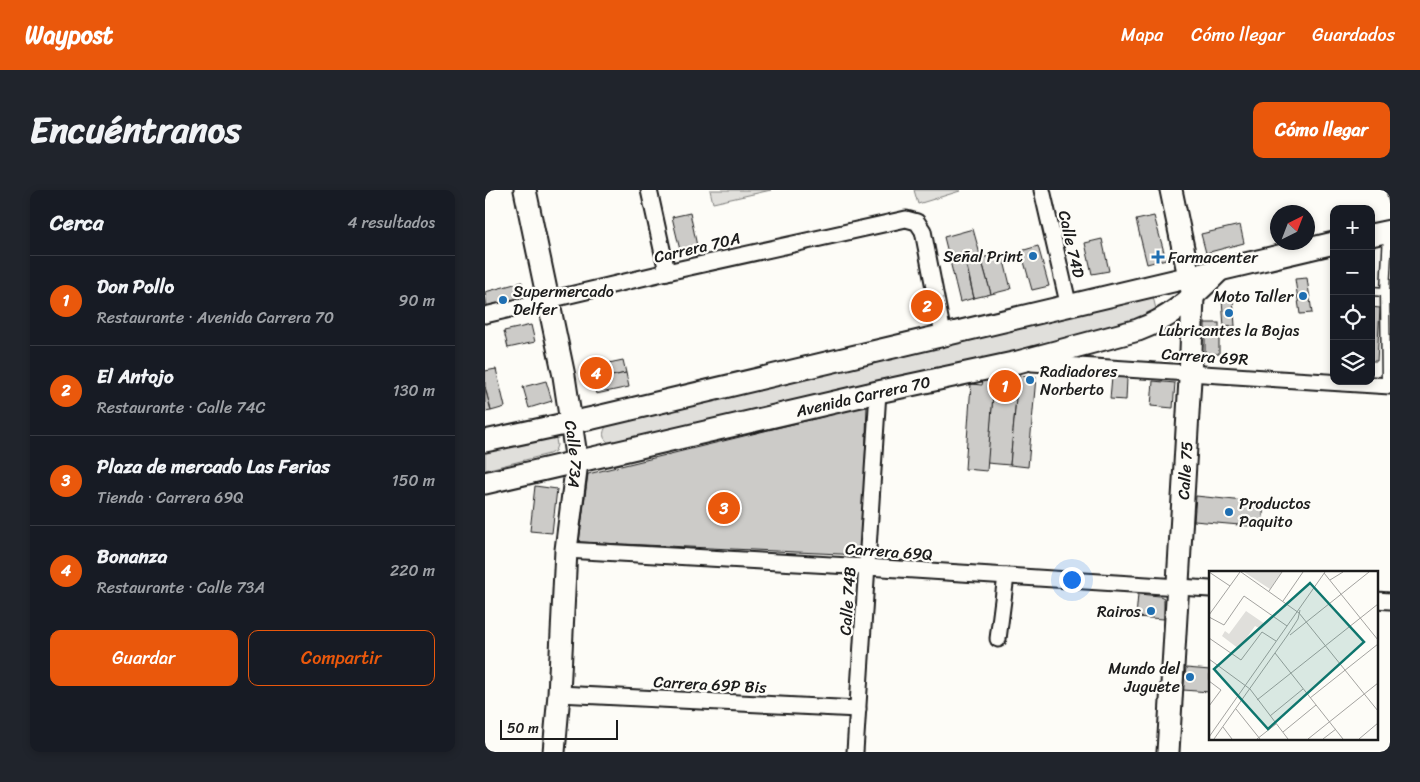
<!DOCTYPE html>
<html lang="es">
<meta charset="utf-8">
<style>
:root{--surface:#171b24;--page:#20242c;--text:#f1f3f6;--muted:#9ea1a6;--line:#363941;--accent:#ea580c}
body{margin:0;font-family:Sriracha,sans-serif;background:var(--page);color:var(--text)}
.controls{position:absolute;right:15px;top:15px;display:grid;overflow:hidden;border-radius:10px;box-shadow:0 2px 8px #0003}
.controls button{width:45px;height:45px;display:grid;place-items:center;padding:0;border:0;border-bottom:1px solid var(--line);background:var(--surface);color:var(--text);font:25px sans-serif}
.compass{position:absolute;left:785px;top:15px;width:45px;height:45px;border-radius:50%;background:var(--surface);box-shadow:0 2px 8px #0003;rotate:42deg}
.scale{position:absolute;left:15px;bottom:12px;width:118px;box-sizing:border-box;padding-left:5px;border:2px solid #1c1c1c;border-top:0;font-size:14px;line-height:18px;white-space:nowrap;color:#1c1c1c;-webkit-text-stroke:4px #fdfcf7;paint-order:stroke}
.you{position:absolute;left:586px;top:389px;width:18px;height:18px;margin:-12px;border:4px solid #fff;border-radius:50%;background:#1a73e8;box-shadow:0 0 0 8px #1a73e833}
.badge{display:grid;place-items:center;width:32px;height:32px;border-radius:50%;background:var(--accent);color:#fff;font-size:16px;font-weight:700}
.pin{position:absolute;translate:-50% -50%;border:2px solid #fff;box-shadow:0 1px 5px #0006}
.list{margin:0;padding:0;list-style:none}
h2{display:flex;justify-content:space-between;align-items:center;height:65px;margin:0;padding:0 20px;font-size:21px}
h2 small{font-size:16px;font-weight:400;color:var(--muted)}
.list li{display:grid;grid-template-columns:32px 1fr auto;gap:15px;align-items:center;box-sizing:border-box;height:90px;padding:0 20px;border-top:1px solid var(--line)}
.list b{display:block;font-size:19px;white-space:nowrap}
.list p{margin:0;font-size:16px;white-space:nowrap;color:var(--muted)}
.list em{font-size:16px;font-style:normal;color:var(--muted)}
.actions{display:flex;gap:10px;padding:15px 20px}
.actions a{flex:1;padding:11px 0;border:1px solid var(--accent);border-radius:10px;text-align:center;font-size:18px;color:var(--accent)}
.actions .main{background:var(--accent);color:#fff}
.icon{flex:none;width:28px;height:28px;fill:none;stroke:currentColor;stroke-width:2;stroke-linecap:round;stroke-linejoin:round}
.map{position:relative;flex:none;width:905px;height:562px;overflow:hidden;border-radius:10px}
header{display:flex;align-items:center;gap:30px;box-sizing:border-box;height:70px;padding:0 25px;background:var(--accent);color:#fff}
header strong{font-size:24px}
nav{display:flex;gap:28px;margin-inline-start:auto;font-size:18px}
.intro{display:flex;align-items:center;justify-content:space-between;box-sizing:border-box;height:120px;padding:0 30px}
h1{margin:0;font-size:35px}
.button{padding:12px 22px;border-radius:10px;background:var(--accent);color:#fff;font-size:18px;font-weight:700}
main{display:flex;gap:30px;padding:0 30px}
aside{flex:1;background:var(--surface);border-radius:10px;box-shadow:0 2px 8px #0003}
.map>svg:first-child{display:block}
.green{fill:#e0dfdb;stroke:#7e7e7c}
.building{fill:#cccbc8;stroke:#1c1c1c}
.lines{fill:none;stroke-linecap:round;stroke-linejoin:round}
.lane-casing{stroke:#1c1c1c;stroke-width:11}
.street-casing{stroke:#1c1c1c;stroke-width:19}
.secondary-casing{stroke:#1c1c1c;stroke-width:25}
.lane{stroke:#fdfcf7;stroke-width:8}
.street{stroke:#fdfcf7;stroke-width:15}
.secondary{stroke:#fdfcf7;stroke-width:21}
.poi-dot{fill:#1f6fb2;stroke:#fdfcf7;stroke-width:2}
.labels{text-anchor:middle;stroke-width:4.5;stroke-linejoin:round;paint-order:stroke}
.street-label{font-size:16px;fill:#1c1c1c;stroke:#fdfcf7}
.poi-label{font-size:16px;fill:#1c1c1c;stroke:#fdfcf7;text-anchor:end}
.inset-road{fill:none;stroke:#a3a29f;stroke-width:1}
.view{fill:#0f766e;fill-opacity:0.15;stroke:#0f766e;stroke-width:2.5}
.inset-edge{fill:none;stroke:#1c1c1c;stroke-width:2.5}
</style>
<header>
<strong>Waypost</strong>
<nav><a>Mapa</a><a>Cómo llegar</a><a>Guardados</a></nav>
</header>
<div class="intro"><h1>Encuéntranos</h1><a class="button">Cómo llegar</a></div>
<main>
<aside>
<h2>Cerca<small>4 resultados</small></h2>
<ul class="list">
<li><span class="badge">1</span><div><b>Don Pollo</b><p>Restaurante · Avenida Carrera 70</p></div><em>90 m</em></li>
<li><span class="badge">2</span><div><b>El Antojo</b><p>Restaurante · Calle 74C</p></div><em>130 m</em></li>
<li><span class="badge">3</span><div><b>Plaza de mercado Las Ferias</b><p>Tienda · Carrera 69Q</p></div><em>150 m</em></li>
<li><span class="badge">4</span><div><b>Bonanza</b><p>Restaurante · Calle 73A</p></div><em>220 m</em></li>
</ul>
<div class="actions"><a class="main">Guardar</a><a>Compartir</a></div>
</aside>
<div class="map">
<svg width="905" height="562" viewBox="0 0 905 562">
<rect width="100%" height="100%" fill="#fdfcf7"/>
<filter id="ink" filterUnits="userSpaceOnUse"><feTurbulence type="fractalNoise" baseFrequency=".02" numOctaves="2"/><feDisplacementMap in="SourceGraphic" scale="10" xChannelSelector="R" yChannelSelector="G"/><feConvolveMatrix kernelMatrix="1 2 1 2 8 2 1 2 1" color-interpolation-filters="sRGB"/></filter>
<g filter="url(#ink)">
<!-- green -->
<g class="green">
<path d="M 225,0 L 286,0 L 228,13 Z"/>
<path d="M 429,0 L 475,0 L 475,1 L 433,14 Z"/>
<path d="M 668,107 L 672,123 L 615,139 L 580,153 L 127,254 C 117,250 116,243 123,234 Z"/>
<path d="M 68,246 L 71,249 L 72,255 L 70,261 L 64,264 L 0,280 L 0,259 Z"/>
</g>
<!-- building -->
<g class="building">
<path d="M 901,0 L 905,0 L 905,14 L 904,14 Z"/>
<path d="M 205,23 L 212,56 L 195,60 L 187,27 Z"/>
<path d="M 669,26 L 681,69 L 662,74 L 651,30 Z"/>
<path d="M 755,35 L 759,53 L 721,63 L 716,44 Z"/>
<path d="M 488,39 L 496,68 L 481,72 L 479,67 L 465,71 L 459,47 Z"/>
<path d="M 617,49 L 624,81 L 607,84 L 600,53 Z"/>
<path d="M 553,56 L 564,96 L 547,100 L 536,61 Z"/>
<path d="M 517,63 L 526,99 L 506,104 L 496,68 Z"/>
<path d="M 479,67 L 489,108 L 475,112 L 465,71 Z"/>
<path d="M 496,68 L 506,104 L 489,108 L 481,72 Z"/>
<path d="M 822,88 L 827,123 L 815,124 L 810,89 Z"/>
<path d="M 37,92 L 41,107 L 2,117 L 0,102 Z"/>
<path d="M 445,102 L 450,123 L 435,126 L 430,105 Z"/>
<path d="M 748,108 L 750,136 L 739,137 L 737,109 Z"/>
<path d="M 886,117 L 895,118 L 892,171 L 886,171 Z"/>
<rect x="720" y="133" width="14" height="31"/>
<path d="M 46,135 L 50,152 L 23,158 L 19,141 Z"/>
<path d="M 138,170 L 141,183 L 108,190 L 105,177 Z"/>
<path d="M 11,179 L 20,217 L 6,221 L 0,197 L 0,181 Z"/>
<path d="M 141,183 L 144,197 L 111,204 L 108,190 Z"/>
<path d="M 522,185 L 533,186 L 525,275 L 502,273 L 509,192 L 522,193 Z"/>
<path d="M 533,186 L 551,187 L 543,277 L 525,275 Z"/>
<path d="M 627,186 L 642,188 L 641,210 L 625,209 Z"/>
<path d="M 498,190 L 509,192 L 502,281 L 480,279 L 486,194 L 497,195 Z"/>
<path d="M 61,191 L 67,211 L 44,218 L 38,197 Z"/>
<path d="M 668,191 L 690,193 L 688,218 L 666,216 Z"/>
<path d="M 0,197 L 6,221 L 0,222 Z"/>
<path d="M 382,216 L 377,365 L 94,352 L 103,284 Z"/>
<path d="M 50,296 L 72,299 L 67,343 L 45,341 Z"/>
<path d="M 711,306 L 779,313 L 777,337 L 709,331 Z"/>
<path d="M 653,404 L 675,406 L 679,408 L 679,429 L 651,427 Z"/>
<path d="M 701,478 L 725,480 L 725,502 L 698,500 Z"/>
</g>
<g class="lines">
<!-- lane casing -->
<g class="lane-casing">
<g id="lane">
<path d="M 886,101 L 900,102"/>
<path d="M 901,195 L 900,102 L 903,43"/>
</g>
</g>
<!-- street casing -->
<g class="street-casing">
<g id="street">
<path d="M 164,0 L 182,82"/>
<path d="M 557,0 L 584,117"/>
<path d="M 0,125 L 182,82 L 421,29 L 432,32 L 438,41 L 458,144"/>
<path d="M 547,173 L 905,196"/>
<path d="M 81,360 L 382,377 L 725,399"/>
<path d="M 891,410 L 905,411"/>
<path d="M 513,449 L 521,386"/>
<path d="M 74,504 L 373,519"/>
<path d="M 370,562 L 393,202"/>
</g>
</g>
<!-- secondary casing -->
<g class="secondary-casing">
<g id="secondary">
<path id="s1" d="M 40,0 L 79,186 L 92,272 L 81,360 L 74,504 L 69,562"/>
<path d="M 886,45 L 905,41"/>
<path d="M 0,251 L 108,228 L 849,53"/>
<path id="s2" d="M 0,293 L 393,202 L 533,172 L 653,140 C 689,127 707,107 734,81"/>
<path id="s3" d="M 683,562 L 705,189 L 708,106 L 686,0"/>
</g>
</g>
<!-- lane -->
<use href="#lane" class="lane"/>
<!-- street -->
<use href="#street" class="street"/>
<!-- secondary -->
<use href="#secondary" class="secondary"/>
</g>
</g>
<!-- markers -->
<g class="poi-dot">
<circle cx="548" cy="66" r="5"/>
<path d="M670.5 59.5h5v5h5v5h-5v5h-5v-5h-5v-5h5z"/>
<circle cx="818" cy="106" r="5"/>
<circle cx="18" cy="110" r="5"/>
<circle cx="744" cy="123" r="5"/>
<circle cx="545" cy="190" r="5"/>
<circle cx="744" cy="322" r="5"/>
<circle cx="666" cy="421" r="5"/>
<circle cx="705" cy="487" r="5"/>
</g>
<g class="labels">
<!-- street labels -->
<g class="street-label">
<text transform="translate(587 54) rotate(77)" y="6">Calle 74D</text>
<text transform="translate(212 57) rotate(-13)" y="6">Carrera 70A</text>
<text transform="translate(720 166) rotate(4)" y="6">Carrera 69R</text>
<text dy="6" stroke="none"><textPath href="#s2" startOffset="388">Avenida Carrera 70</textPath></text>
<text dy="6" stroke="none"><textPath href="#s1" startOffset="269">Calle 73A</textPath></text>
<text dy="6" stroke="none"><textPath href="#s3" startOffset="282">Calle 75</textPath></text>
<text transform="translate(404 361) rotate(4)" y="6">Carrera 69Q</text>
<text transform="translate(362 411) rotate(-86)" y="6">Calle 74B</text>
<text transform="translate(225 494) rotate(3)" y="6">Carrera 69P Bis</text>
</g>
<!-- poi labels -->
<g class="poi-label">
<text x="538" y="72">Señal Print</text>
<text x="683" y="73" text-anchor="start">Farmacenter</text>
<text x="28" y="107" text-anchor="start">Supermercado<tspan x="28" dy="18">Delfer</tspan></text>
<text x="808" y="112">Moto Taller</text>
<text x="744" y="146" text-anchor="middle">Lubricantes la Bojas</text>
<text x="555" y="187" text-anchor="start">Radiadores<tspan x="555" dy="18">Norberto</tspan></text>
<text x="754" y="319" text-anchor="start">Productos<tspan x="754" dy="18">Paquito</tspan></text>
<text x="656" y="427">Rairos</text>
<text x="695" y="484">Mundo del<tspan x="695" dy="18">Juguete</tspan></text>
</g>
</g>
<!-- overview -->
<g transform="translate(724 381)">
<rect width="169" height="169" fill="#fdfcf7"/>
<path d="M 35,1 L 73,1 L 61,18 ZM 37,40 L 56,53 L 52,58 L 46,55 L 30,78 L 13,65 L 16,60 L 20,63 Z" fill="#e0dfdb"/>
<path class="inset-road" d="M 0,1 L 21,15M 32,1 L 90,42 L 169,140M 115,2 L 169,69M 121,9 L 134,1M 60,20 L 73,1M 74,30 L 94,1M 0,44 L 31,1M 0,46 L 15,54 L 35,25 L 78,55M 81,64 L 160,1M 0,67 L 32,89 L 53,61 L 67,70M 66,82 L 134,168M 0,88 L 41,118 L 79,168M 0,110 L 12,119 L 0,135M 101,127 L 169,73M 48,129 L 169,33M 27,138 L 51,168M 61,145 L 94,118M 14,156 L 23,168M 74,161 L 107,134M 0,166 L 116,1M 5,168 L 78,65 L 89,48 L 91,39M 48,168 L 67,153M 99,168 L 169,112M 114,168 L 127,158M 150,168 L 169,152"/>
<path class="view" d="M 101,12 L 155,71 L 59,158 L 5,98 Z"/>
<rect width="169" height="169" class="inset-edge"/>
</g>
</svg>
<div class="controls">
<button>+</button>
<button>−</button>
<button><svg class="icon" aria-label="locate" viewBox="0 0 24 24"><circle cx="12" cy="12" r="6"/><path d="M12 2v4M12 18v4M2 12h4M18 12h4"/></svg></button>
<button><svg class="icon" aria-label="layers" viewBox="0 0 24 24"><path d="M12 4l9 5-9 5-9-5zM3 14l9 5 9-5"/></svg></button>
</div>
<svg class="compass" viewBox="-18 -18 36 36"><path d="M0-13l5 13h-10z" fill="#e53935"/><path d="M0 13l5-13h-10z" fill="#9ea1a6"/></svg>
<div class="scale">50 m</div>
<div class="you"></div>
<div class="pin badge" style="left:520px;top:196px">1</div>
<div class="pin badge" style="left:442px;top:116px">2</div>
<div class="pin badge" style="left:239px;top:318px">3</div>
<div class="pin badge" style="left:111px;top:183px">4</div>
</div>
</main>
